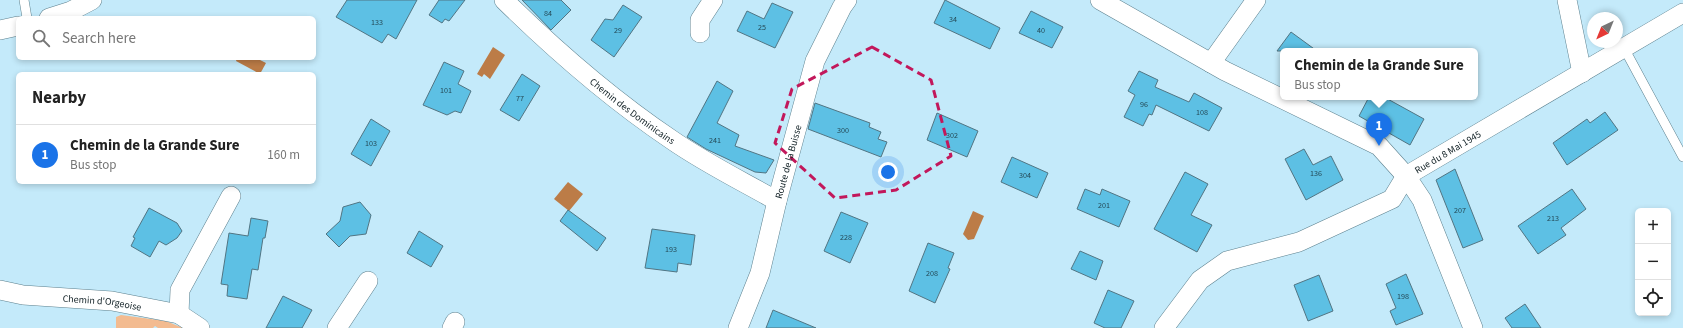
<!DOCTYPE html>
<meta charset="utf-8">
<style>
:root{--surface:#fff;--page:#f6f6f6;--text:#222;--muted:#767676;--line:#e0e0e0;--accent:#1a73e8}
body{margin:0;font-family:"Source Sans 3",sans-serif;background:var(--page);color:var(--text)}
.controls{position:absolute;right:12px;bottom:12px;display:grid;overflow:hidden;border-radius:6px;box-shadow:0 2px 6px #0003}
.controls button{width:36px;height:36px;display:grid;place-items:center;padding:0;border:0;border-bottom:1px solid var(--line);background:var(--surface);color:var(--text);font:20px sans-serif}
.compass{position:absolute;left:1587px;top:12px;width:36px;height:36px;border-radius:50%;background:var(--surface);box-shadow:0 2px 6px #0003;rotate:223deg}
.you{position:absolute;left:888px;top:172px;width:14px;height:14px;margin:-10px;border:3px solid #fff;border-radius:50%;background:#1a73e8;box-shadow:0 0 0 6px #1a73e833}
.badge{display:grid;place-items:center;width:26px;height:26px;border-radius:50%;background:var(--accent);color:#fff;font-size:13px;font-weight:700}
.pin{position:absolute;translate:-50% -33px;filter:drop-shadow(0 1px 2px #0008)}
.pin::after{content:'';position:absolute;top:21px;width:14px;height:12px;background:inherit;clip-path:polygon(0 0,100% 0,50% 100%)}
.popup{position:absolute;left:1280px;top:48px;width:198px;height:52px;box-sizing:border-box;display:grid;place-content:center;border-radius:6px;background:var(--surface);filter:drop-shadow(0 1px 3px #0005);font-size:13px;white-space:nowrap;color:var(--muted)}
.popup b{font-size:15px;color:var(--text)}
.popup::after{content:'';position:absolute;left:50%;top:100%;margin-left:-8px;border:8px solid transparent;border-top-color:var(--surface)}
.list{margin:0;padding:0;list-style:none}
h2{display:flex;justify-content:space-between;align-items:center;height:52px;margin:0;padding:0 16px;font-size:17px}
h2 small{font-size:13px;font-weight:400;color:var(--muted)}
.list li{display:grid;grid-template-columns:26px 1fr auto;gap:12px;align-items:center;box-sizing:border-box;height:60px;padding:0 16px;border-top:1px solid var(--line)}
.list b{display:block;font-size:15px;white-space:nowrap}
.list p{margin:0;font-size:13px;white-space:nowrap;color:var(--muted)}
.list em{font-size:13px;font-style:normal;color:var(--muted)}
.icon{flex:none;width:22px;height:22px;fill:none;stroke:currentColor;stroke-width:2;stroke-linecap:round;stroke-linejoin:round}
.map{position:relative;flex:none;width:1683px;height:328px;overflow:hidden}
.search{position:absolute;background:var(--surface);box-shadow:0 2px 6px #0003;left:16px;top:16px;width:300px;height:44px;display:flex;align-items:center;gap:10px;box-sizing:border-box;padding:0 14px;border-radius:6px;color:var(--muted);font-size:15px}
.panel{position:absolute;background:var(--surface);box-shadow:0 2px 6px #0003;left:16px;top:72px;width:300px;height:112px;border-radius:6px}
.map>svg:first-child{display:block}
.green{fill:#f3bb90}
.water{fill:#bc7c47}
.building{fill:#5dc0e4;stroke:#517583}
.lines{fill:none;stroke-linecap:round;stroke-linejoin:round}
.lane-casing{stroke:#5c808e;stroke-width:10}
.street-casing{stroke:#5c808e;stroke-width:20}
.lane{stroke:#fff;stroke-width:9}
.street{stroke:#fff;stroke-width:19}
.marked{fill:none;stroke:#c2185b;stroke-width:3;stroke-dasharray:8 5;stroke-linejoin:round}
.labels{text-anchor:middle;stroke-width:3;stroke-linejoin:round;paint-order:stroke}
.number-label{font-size:8px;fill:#244855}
.street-label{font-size:10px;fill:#112025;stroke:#c4eafa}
</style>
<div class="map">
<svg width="1683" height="328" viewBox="0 0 1683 328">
<rect width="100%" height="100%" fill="#c4eafa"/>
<!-- green -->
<path class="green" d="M 121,315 L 166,321 L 183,328 L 158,328 L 155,326 L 153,328 L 116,328 L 116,317 Z"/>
<!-- water -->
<g class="water">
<path d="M 493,47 L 505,55 L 490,79 L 484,74 L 482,77 L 477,74 Z"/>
<path d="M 237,58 L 256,58 L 266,63 L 260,74 L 236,61 Z"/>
<path d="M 568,182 L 583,194 L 569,211 L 554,199 Z"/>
<path d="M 973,211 L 984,216 L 974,239 L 968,240 L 963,234 Z"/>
</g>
<!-- building -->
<g class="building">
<path d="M 347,0 L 417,0 L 396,39 L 388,34 L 382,43 L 336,17 Z"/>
<path d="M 439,0 L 465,0 L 449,21 L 445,19 L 442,23 L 429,15 Z"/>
<path d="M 522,0 L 561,0 L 571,10 L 551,30 Z"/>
<path d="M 945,0 L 1000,28 L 990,49 L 934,23 Z"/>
<path d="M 772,3 L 793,12 L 775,48 L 737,31 L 747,11 L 764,19 Z"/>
<path d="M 623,5 L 642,17 L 614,57 L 591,40 L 605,19 L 613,20 Z"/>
<path d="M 1031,11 L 1063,27 L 1052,48 L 1019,33 Z"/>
<path d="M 1291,32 L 1317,51 L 1277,51 Z"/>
<path d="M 444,62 L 464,71 L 458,84 L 471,91 L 461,113 L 455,111 L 447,115 L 423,105 Z"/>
<path d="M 1139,71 L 1158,80 L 1155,87 L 1189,102 L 1194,93 L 1222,108 L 1209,131 L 1156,105 L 1152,115 L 1149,114 L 1143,126 L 1124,117 L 1135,95 L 1128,91 Z"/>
<path d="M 522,74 L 540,86 L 519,121 L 500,110 Z"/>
<path d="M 717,81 L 733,91 L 717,123 L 739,135 L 735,146 L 774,160 L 766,173 L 755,172 L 706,149 L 687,137 Z"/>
<path d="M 1369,97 L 1384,97 L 1424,119 L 1410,145 L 1359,116 Z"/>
<path d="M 815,103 L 870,123 L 869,127 L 881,132 L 878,139 L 887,142 L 881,157 L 808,129 Z"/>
<path d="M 1605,112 L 1618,130 L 1567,165 L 1553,143 L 1587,119 L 1590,123 Z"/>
<path d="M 937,113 L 978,131 L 967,157 L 927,140 Z"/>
<path d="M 371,119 L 390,131 L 371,166 L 351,154 Z"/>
<path d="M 1304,149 L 1313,165 L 1331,156 L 1343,180 L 1306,200 L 1285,159 Z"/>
<path d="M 1012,157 L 1048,173 L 1037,198 L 1001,182 Z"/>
<path d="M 1455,169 L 1483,240 L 1463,248 L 1436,180 Z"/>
<path d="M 1185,172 L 1208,184 L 1191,215 L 1212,225 L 1197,252 L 1154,229 Z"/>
<path d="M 1085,189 L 1100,195 L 1102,189 L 1130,201 L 1119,227 L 1077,209 Z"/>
<path d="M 1572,189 L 1586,209 L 1561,228 L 1566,235 L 1538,254 L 1518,226 Z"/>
<path d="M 360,202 L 371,215 L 366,234 L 350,236 L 339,247 L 326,234 L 340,221 L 343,207 Z"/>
<path d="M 149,208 L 177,223 L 182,231 L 177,238 L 166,245 L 159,241 L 150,257 L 131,246 L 135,238 L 133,237 Z"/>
<path d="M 568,210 L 606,238 L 597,251 L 560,221 Z"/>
<path d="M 841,212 L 868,223 L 850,263 L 824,251 Z"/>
<path d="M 251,218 L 268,221 L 265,238 L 263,238 L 258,270 L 252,269 L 247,299 L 227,296 L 228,285 L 221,284 L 229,233 L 248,236 Z"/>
<path d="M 652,229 L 695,235 L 691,265 L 678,263 L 677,272 L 645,268 Z"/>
<path d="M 419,231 L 443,246 L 431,267 L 407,253 Z"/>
<path d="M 928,243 L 954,253 L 948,268 L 950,269 L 935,303 L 909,291 Z"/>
<path d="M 1080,251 L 1103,261 L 1096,280 L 1071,269 Z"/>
<path d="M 1406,274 L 1423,314 L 1396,325 L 1390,311 L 1396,308 L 1386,284 Z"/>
<path d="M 1319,275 L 1333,311 L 1308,321 L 1294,285 Z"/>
<path d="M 1108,290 L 1134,301 L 1121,328 L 1105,328 L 1094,323 Z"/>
<path d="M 283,296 L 312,310 L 302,328 L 266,328 Z"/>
<path d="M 1525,304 L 1541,328 L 1512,328 L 1505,318 Z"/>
<path d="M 773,310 L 816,328 L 766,328 Z"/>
</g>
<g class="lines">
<!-- lane casing -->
<g class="lane-casing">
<g id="lane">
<path d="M 24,0 L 27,18"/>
<path d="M 1624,48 L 1683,157"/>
</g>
</g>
<!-- street casing -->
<g class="street-casing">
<g id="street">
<path id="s1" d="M 504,0 C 556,51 611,99 672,140 C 705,163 742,181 777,201"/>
<path d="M 1100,0 L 1225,71 L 1379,146 L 1406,176 L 1422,200 L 1473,328"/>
<path d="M 1567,0 L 1582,73"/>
<path d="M 49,18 L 71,11 L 92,0"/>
<path d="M 0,30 L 18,26"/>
<path d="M 700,33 L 700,20 L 713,0"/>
<path d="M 1211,63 L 1256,0"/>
<path id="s2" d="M 0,290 L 23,295 L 112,301 L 179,314 L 200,328"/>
<path d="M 179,314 L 180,290 L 231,196"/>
<path d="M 337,328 L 368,281"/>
<path d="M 452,328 L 455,322"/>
<path id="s3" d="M 738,328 L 760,273 L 777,201 L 815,61 L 842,7 L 847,0"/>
<path id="s4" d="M 1164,328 L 1200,280 L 1227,261 L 1299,242 L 1392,199 L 1406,176 L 1683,13"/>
</g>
</g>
<!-- lane -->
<use href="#lane" class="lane"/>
<!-- street -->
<use href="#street" class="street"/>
</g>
<!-- marked area -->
<path class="marked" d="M 872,47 L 931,80 L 951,156 L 896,190 L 835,198 L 775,143 L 792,89 Z"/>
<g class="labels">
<!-- number labels -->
<g class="number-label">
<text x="548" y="16">84</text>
<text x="953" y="22">34</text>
<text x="377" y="25">133</text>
<text x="762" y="30">25</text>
<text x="618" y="33">29</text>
<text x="1041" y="33">40</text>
<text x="446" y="93">101</text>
<text x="520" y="101">77</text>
<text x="1144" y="107">96</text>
<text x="1202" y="115">108</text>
<text x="843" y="133">300</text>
<text x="952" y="138">302</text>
<text x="715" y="143">241</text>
<text x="371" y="146">103</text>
<text x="1316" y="176">136</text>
<text x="1025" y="178">304</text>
<text x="1104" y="208">201</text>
<text x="1460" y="213">207</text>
<text x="1553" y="221">213</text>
<text x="846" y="240">228</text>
<text x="671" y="252">193</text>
<text x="932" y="276">208</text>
<text x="1403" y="299">198</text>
</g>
<!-- street labels -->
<g class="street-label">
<text dy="4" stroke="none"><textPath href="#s1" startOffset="170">Chemin des Dominicains</textPath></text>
<text dy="4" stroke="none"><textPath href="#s4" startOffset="345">Rue du 8 Mai 1945</textPath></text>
<text dy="4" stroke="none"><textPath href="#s3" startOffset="174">Route de la Buisse</textPath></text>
<text dy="4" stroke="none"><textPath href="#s2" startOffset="103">Chemin d'Orgeoise</textPath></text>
</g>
</g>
</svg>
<div class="controls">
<button>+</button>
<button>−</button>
<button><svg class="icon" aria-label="locate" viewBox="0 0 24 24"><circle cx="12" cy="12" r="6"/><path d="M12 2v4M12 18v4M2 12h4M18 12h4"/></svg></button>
</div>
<svg class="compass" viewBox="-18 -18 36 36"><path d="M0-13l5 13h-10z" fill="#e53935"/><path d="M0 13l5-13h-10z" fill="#767676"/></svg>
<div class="you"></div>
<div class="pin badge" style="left:1379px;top:146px">1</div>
<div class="popup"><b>Chemin de la Grande Sure</b>Bus stop</div>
<div class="search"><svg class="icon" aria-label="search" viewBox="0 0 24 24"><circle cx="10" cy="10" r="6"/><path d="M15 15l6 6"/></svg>Search here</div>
<section class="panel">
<h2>Nearby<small></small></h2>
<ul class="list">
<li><span class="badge">1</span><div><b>Chemin de la Grande Sure</b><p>Bus stop</p></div><em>160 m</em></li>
</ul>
</section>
</div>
